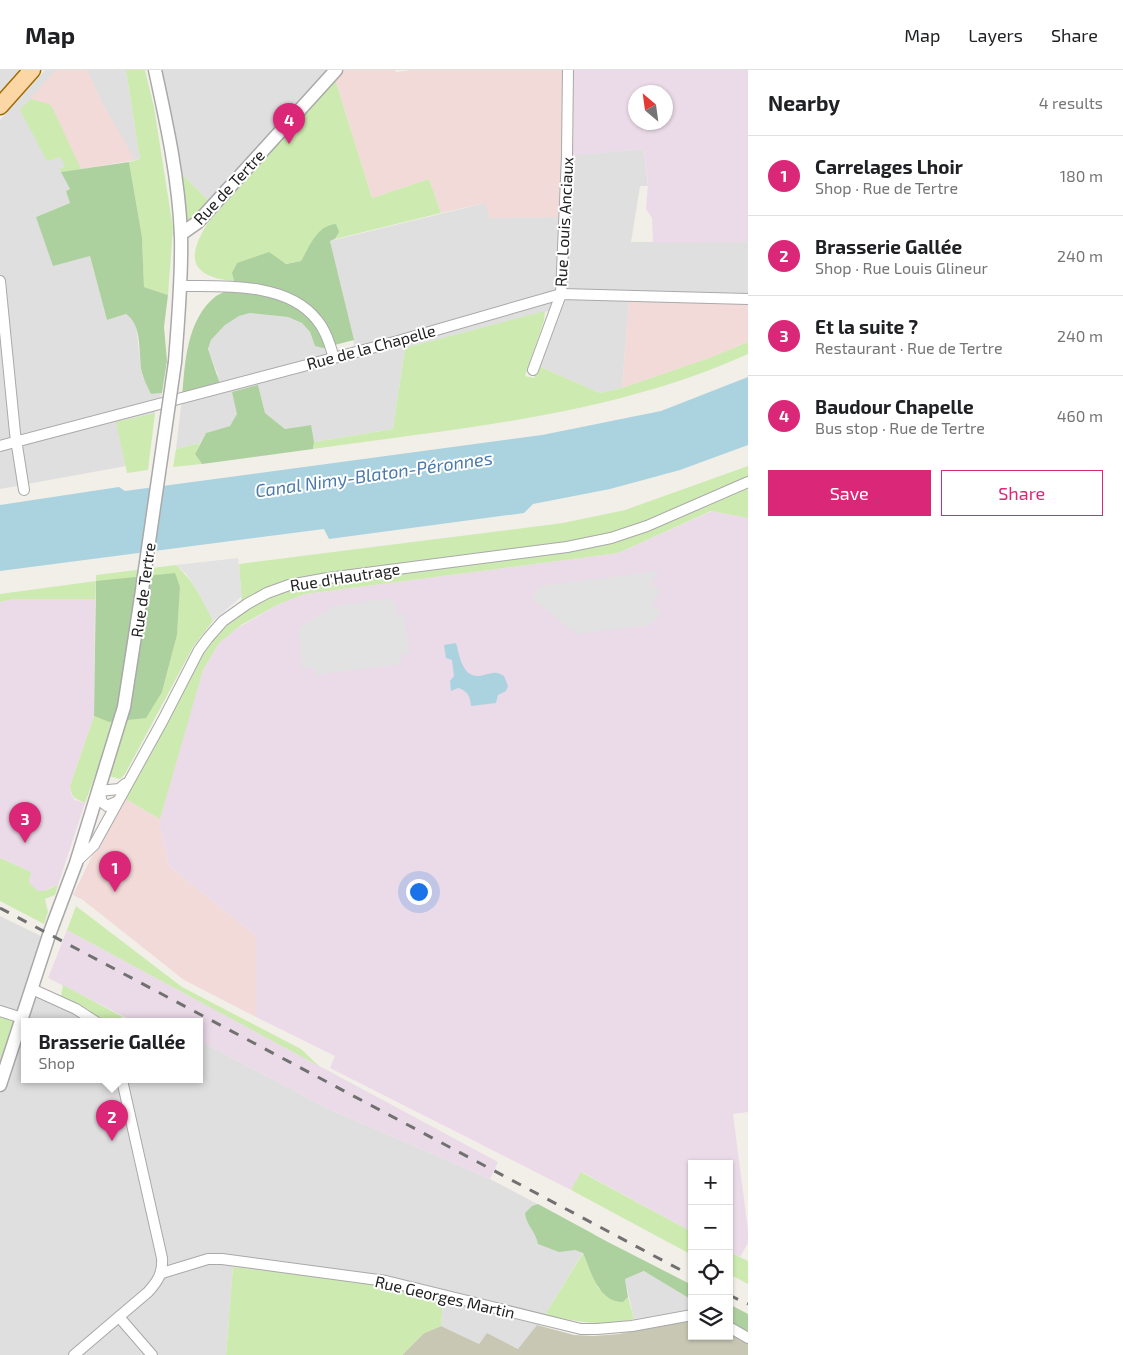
<!DOCTYPE html>
<meta charset="utf-8">
<style>
:root{--surface:#fff;--page:#f6f6f6;--text:#202124;--muted:#757577;--line:#e0e0e0;--accent:#db2777}
body{margin:0;font-family:"Exo 2",sans-serif;background:var(--page);color:var(--text)}
.controls{position:absolute;right:15px;bottom:15px;display:grid;overflow:hidden;border-radius:0px;box-shadow:0 1px 4px #0004}
.controls button{width:45px;height:45px;display:grid;place-items:center;padding:0;border:0;border-bottom:1px solid var(--line);background:var(--surface);color:var(--text);font:25px sans-serif}
.compass{position:absolute;left:628px;top:15px;width:45px;height:45px;border-radius:50%;background:var(--surface);box-shadow:0 1px 4px #0004;rotate:331deg}
.you{position:absolute;left:418px;top:821px;width:18px;height:18px;margin:-12px;border:4px solid #fff;border-radius:50%;background:#1a73e8;box-shadow:0 0 0 8px #1a73e833}
.badge{display:grid;place-items:center;width:32px;height:32px;border-radius:50%;background:var(--accent);color:#fff;font-size:16px;font-weight:700}
.pin{position:absolute;translate:-50% -41px;filter:drop-shadow(0 1px 2px #0008)}
.pin::after{content:'';position:absolute;top:26px;width:18px;height:15px;background:inherit;clip-path:polygon(0 0,100% 0,50% 100%)}
.popup{position:absolute;left:21px;top:948px;width:182px;height:65px;box-sizing:border-box;display:grid;place-content:center;border-radius:0px;background:var(--surface);filter:drop-shadow(0 1px 4px #0005);font-size:16px;white-space:nowrap;color:var(--muted)}
.popup b{font-size:19px;color:var(--text)}
.popup::after{content:'';position:absolute;left:50%;top:100%;margin-left:-10px;border:10px solid transparent;border-top-color:var(--surface)}
.list{margin:0;padding:0;list-style:none}
h2{display:flex;justify-content:space-between;align-items:center;height:65px;margin:0;padding:0 20px;font-size:21px}
h2 small{font-size:16px;font-weight:400;color:var(--muted)}
.list li{display:grid;grid-template-columns:32px 1fr auto;gap:15px;align-items:center;box-sizing:border-box;height:80px;padding:0 20px;border-top:1px solid var(--line)}
.list b{display:block;font-size:19px;white-space:nowrap}
.list p{margin:0;font-size:16px;white-space:nowrap;color:var(--muted)}
.list em{font-size:16px;font-style:normal;color:var(--muted)}
.actions{display:flex;gap:10px;padding:15px 20px}
.actions a{flex:1;padding:11px 0;border:1px solid var(--accent);border-radius:0px;text-align:center;font-size:18px;color:var(--accent)}
.actions .main{background:var(--accent);color:#fff}
.icon{flex:none;width:28px;height:28px;fill:none;stroke:currentColor;stroke-width:2;stroke-linecap:round;stroke-linejoin:round}
.map{position:relative;flex:none;width:748px;height:1285px;overflow:hidden}
header{display:flex;align-items:center;gap:30px;box-sizing:border-box;height:70px;padding:0 25px;background:var(--surface);border-bottom:1px solid var(--line)}
header strong{font-size:24px}
nav{display:flex;gap:28px;margin-inline-start:auto;font-size:18px}
main{display:flex}
aside{flex:1;background:var(--surface)}
.map>svg:first-child{display:block}
.residential{fill:#e0dfdf}
.commercial{fill:#f2dad9}
.industrial{fill:#ebdbe8;fill-rule:evenodd}
.construction{fill:#c7c7b4}
.grass{fill:#cdebb0}
.forest{fill:#add19e}
.parking{fill:#e2e2e2}
.water{fill:#aad3df}
.lines{fill:none;stroke-linecap:round;stroke-linejoin:round}
.minor-casing{stroke:#a9a9a9;stroke-width:12}
.tertiary-casing{stroke:#a9a9a9;stroke-width:15}
.primary-casing{stroke:#a06b00;stroke-width:19}
.minor{stroke:#fff;stroke-width:10}
.tertiary{stroke:#fff;stroke-width:12}
.primary{stroke:#fcd6a4;stroke-width:16}
.rail{stroke:#707070;stroke-width:3;stroke-dasharray:10 10;stroke-linecap:butt}
.tertiary-bridge-casing{stroke:#a9a9a9;stroke-width:15;stroke-linecap:butt}
.tertiary-bridge{stroke:#fff;stroke-width:12}
.labels{text-anchor:middle;stroke-width:4;stroke-linejoin:round;paint-order:stroke}
.street-label{font-size:16px;fill:#222;stroke:#fff}
.water-label{font-size:18px;font-style:italic;fill:#4a7aab;stroke:#fff}
</style>
<header>
<strong>Map</strong>
<nav><a>Map</a><a>Layers</a><a>Share</a></nav>
</header>
<main>
<div class="map">
<svg width="748" height="1285" viewBox="0 0 748 1285">
<rect width="100%" height="100%" fill="#f2efe9"/>
<!-- residential -->
<g class="residential">
<path d="M 0,0 L 19,0 L 0,22 Z"/>
<path d="M 45,0 L 126,0 L 140,89 L 62,102 L 70,119 L 70,133 L 36,147 L 90,186 L 107,250 L 126,244 L 132,248 L 136,256 L 142,305 L 151,324 L 162,323 L 156,335 L 155,343 L 117,352 L 126,396 L 0,419 L 0,50 Z"/>
<path d="M 155,0 L 336,0 L 214,136 L 174,96 Z"/>
<path d="M 644,79 L 648,116 L 640,116 L 631,172 L 748,172 L 748,223 L 564,221 L 571,85 Z"/>
<path d="M 485,133 L 561,147 L 558,221 L 552,240 L 405,278 L 393,359 L 314,372 L 310,355 L 285,359 L 265,343 L 258,315 L 230,356 L 206,363 L 200,373 L 176,379 L 182,328 L 218,305 L 208,280 L 211,270 L 225,255 L 238,246 L 250,243 L 288,247 L 302,253 L 310,262 L 315,276 L 331,276 L 334,288 L 356,282 L 330,171 Z"/>
<path d="M 563,227 L 629,230 L 622,318 L 600,323 L 538,296 Z"/>
<path d="M 0,846 L 45,868 L 0,1005 Z"/>
<path d="M 34,924 L 75,941 L 89,952 L 24,952 L 24,1010 L 200,1010 L 200,971 L 329,1039 L 490,1109 L 594,1164 L 547,1242 L 519,1279 L 487,1263 L 479,1274 L 441,1256 L 443,1229 L 233,1197 L 226,1285 L 0,1285 L 0,1024 Z"/>
<path d="M 645,1201 L 692,1230 L 692,1239 L 634,1249 L 625,1209 Z"/>
</g>
<!-- commercial -->
<g class="commercial">
<path d="M 56,0 L 87,0 L 102,32 L 135,90 L 81,99 L 52,37 L 31,29 L 28,31 Z"/>
<path d="M 343,0 L 395,0 L 396,2 L 411,0 L 564,0 L 561,147 L 490,148 L 485,133 L 441,143 L 429,109 L 372,128 L 335,9 Z"/>
<path d="M 629,230 L 748,233 L 748,272 L 709,288 L 622,318 Z"/>
<path d="M 124,728 L 160,749 L 160,759 L 169,796 L 256,866 L 256,947 L 184,910 L 83,830 L 73,825 L 93,784 Z"/>
</g>
<!-- industrial -->
<g class="industrial">
<path d="M 568,0 L 748,0 L 748,172 L 653,173 L 652,148 L 646,139 L 648,113 L 644,79 L 567,86 ZM 636,22 L 666,22 L 666,52 L 636,52 Z"/>
<path d="M 712,441 L 748,448 L 748,1042 L 733,1044 L 748,1160 L 748,1173 L 740,1187 L 729,1182 L 729,1094 L 692,1094 L 692,1162 L 582,1102 L 571,1120 L 330,998 L 335,986 L 256,947 L 256,866 L 169,796 L 160,759 L 160,749 L 193,626 L 203,600 L 219,573 L 229,563 L 277,535 L 305,524 L 618,483 Z"/>
<path d="M 13,529 L 95,529 L 94,646 L 70,716 L 71,724 L 75,730 L 85,733 L 58,815 L 41,822 L 34,820 L 29,812 L 31,802 L 0,788 L 0,532 Z"/>
<path d="M 67,860 L 498,1092 L 490,1109 L 329,1039 L 200,971 L 200,952 L 135,952 L 48,908 Z"/>
</g>
<!-- construction -->
<path class="construction" d="M 692,1249 L 692,1266 L 729,1266 L 729,1261 L 748,1272 L 748,1285 L 402,1285 L 424,1263 L 441,1256 L 479,1274 L 487,1263 L 518,1279 L 537,1255 L 574,1265 L 594,1266 L 619,1264 Z"/>
<!-- grass -->
<g class="grass">
<path d="M 126,0 L 145,0 L 154,37 L 173,158 L 168,225 L 144,217 L 142,167 L 129,92 L 140,89 Z"/>
<path d="M 335,9 L 372,128 L 429,109 L 441,143 L 335,169 L 339,162 L 317,164 L 301,191 L 232,203 L 234,211 C 187,207 187,185 209,151 Z"/>
<path d="M 31,29 L 49,34 L 52,37 L 81,99 L 61,102 L 60,99 L 65,97 L 61,87 L 47,91 L 21,42 L 20,39 Z"/>
<path d="M 180,102 L 209,131 L 193,149 L 186,149 Z"/>
<path d="M 545,241 L 544,251 L 525,306 L 534,308 L 538,296 L 600,323 L 622,318 L 709,288 L 748,272 L 748,284 C 611,346 459,358 313,379 L 314,372 L 393,359 L 405,278 Z"/>
<path d="M 155,343 L 148,400 L 127,403 L 116,352 Z"/>
<path d="M 200,373 L 195,384 L 202,394 L 173,397 L 176,379 Z"/>
<path d="M 748,396 L 748,448 L 711,441 L 618,483 L 305,524 L 277,535 L 241,555 L 219,573 L 203,600 L 160,749 L 124,728 L 206,577 L 220,563 L 217,559 L 242,537 L 239,494 L 563,453 L 625,440 Z"/>
<path d="M 176,495 C 193,511 204,530 213,551 L 193,577 L 125,704 L 120,709 L 96,703 L 85,733 C 75,729 71,727 70,716 L 94,646 L 110,652 L 162,622 L 177,565 L 180,516 L 96,511 L 95,529 L 13,529 L 0,532 L 0,524 L 96,511 L 96,505 Z"/>
<path d="M 0,788 L 31,802 L 29,812 C 39,826 44,821 58,815 L 55,825 L 45,829 L 48,842 L 44,854 L 0,831 Z"/>
<path d="M 76,836 L 182,917 L 301,979 L 319,996 L 67,860 Z"/>
<path d="M 63,915 L 123,947 L 103,952 L 89,940 L 61,926 Z"/>
<path d="M 0,944 L 14,949 L 0,990 Z"/>
<path d="M 581,1102 L 692,1162 L 692,1185 L 571,1120 Z"/>
<path d="M 729,1182 L 748,1191 L 748,1214 L 729,1204 Z"/>
<path d="M 583,1183 L 598,1218 L 623,1232 L 628,1227 L 634,1249 C 605,1258 574,1251 545,1245 Z"/>
<path d="M 233,1197 L 381,1215 L 443,1229 L 441,1256 L 424,1263 L 402,1285 L 226,1285 Z"/>
</g>
<!-- forest -->
<g class="forest">
<path d="M 129,92 L 142,167 L 144,217 L 168,225 L 164,257 L 167,291 L 162,323 L 151,324 C 148,318 144,310 142,303 C 138,284 143,255 126,244 L 107,250 L 90,186 L 53,196 L 36,147 L 70,133 L 66,121 L 70,119 L 61,102 Z"/>
<path d="M 336,154 L 339,162 L 335,169 L 330,171 L 354,270 L 323,278 L 315,276 L 310,262 L 302,253 L 288,247 L 250,243 L 239,246 L 225,255 L 211,270 L 208,279 L 221,317 L 182,328 C 185,293 186,250 216,226 C 219,224 223,223 226,221 C 231,219 235,215 239,212 L 234,211 L 232,203 L 237,193 L 269,182 L 286,194 L 301,191 C 310,176 316,156 336,154 Z"/>
<path d="M 258,315 L 265,343 L 285,359 L 311,355 L 314,372 L 313,379 L 202,394 L 195,384 L 206,363 L 230,356 L 237,344 L 232,322 Z"/>
<path d="M 175,503 L 180,517 L 177,565 L 162,622 L 146,648 L 109,652 L 94,646 L 96,511 Z"/>
<path d="M 538,1134 L 606,1171 L 692,1215 L 692,1230 L 644,1201 L 625,1209 L 628,1227 L 623,1232 C 598,1232 591,1201 583,1183 L 575,1180 L 559,1182 L 538,1174 C 536,1162 526,1155 525,1143 L 532,1136 Z"/>
<path d="M 729,1234 L 748,1244 L 748,1263 L 729,1252 Z"/>
</g>
<!-- parking -->
<g class="parking">
<path d="M 238,488 L 242,526 L 213,551 L 195,517 L 186,504 L 176,495 Z"/>
<path d="M 659,501 L 651,514 L 661,521 L 652,534 L 662,543 L 650,555 L 577,564 L 532,529 L 539,516 Z"/>
<path d="M 390,528 L 397,537 L 396,545 L 404,544 L 410,584 L 401,585 L 401,594 L 316,605 L 314,597 L 302,599 L 298,558 L 335,536 Z"/>
</g>
<!-- water -->
<g class="water">
<path d="M 748,307 L 748,375 L 680,400 L 610,419 L 533,434 L 524,443 L 329,469 L 324,459 L 0,501 L 0,435 L 119,417 L 125,421 L 542,365 L 661,341 Z"/>
<path d="M 456,573 C 460,588 463,611 484,605 C 493,603 496,601 504,606 L 508,616 L 506,621 L 498,625 L 496,633 L 471,636 C 470,626 468,621 458,618 L 451,621 L 450,611 L 454,606 L 452,590 L 446,588 L 444,575 Z"/>
</g>
<g class="lines">
<!-- minor casing -->
<g class="minor-casing">
<g id="minor">
<path d="M 0,211 L 15,363 L 24,420"/>
<path d="M 181,216 C 223,216 288,212 317,250 C 326,261 330,275 334,288"/>
<path d="M 533,300 L 561,224 L 567,86 L 568,0"/>
<path d="M 0,376 L 398,271 L 561,224 L 748,229"/>
<path d="M 116,732 L 107,736 L 102,732 L 99,721 L 119,719 L 125,714"/>
<path d="M 76,792 L 94,775 L 163,650 L 199,580 L 208,568 L 223,551 L 247,534 L 267,523 L 289,515 L 328,508 L 567,477 L 611,468 L 647,456 L 748,412"/>
<path d="M 32,919 L 76,939 L 96,952"/>
<path d="M 0,941 L 22,948"/>
<path d="M 162,1203 L 208,1189 L 222,1189 L 386,1211 L 581,1259 L 597,1259 L 632,1256 L 692,1245"/>
<path d="M 119,1247 L 152,1285"/>
<path d="M 729,1257 L 748,1268"/>
<path d="M 74,1285 L 148,1222 C 158,1211 163,1203 162,1188 L 122,1010"/>
</g>
</g>
<!-- tertiary casing -->
<g class="tertiary-casing">
<g id="tertiary">
<path d="M 155,0 C 167,55 179,110 181,166 C 182,209 178,250 175,292"/>
<path d="M 181,164 L 198,152 L 336,0"/>
<path d="M 0,1015 L 49,865 L 76,793 L 124,637 L 141,527"/>
</g>
</g>
<!-- primary casing -->
<g class="primary-casing">
<path id="primary" d="M 0,36 L 32,0"/>
</g>
<!-- minor -->
<use href="#minor" class="minor"/>
<!-- tertiary -->
<use href="#tertiary" class="tertiary"/>
<!-- primary -->
<use href="#primary" class="primary"/>
<!-- rail -->
<g class="rail">
<path d="M 0,838 L 692,1206"/>
<path d="M 729,1225 L 748,1234"/>
</g>
<!-- tertiary-bridge casing -->
<g class="tertiary-bridge-casing">
<path id="tertiary-bridge" d="M 141,527 L 175,292"/>
</g>
<!-- tertiary-bridge -->
<use href="#tertiary-bridge" class="tertiary-bridge"/>
</g>
<g class="labels">
<!-- street labels -->
<g class="street-label">
<text transform="translate(229 117) rotate(-47)" y="6">Rue de Tertre</text>
<text transform="translate(564 152) rotate(-87)" y="6">Rue Louis Anciaux</text>
<text transform="translate(371 277) rotate(-15)" y="6">Rue de la Chapelle</text>
<text transform="translate(345 507) rotate(-9)" y="6">Rue d'Hautrage</text>
<text transform="translate(143 520) rotate(-82)" y="6">Rue de Tertre</text>
<text transform="translate(445 1227) rotate(13)" y="6">Rue Georges Martin</text>
</g>
<!-- water labels -->
<g class="water-label">
<text transform="translate(374 405) rotate(-8)" y="6">Canal Nimy-Blaton-Péronnes</text>
</g>
</g>
</svg>
<div class="controls">
<button>+</button>
<button>−</button>
<button><svg class="icon" aria-label="locate" viewBox="0 0 24 24"><circle cx="12" cy="12" r="6"/><path d="M12 2v4M12 18v4M2 12h4M18 12h4"/></svg></button>
<button><svg class="icon" aria-label="layers" viewBox="0 0 24 24"><path d="M12 4l9 5-9 5-9-5zM3 14l9 5 9-5"/></svg></button>
</div>
<svg class="compass" viewBox="-18 -18 36 36"><path d="M0-13l5 13h-10z" fill="#e53935"/><path d="M0 13l5-13h-10z" fill="#757577"/></svg>
<div class="you"></div>
<div class="pin badge" style="left:115px;top:822px">1</div>
<div class="pin badge" style="left:112px;top:1071px">2</div>
<div class="popup"><b>Brasserie Gallée</b>Shop</div>
<div class="pin badge" style="left:25px;top:773px">3</div>
<div class="pin badge" style="left:289px;top:74px">4</div>
</div>
<aside>
<h2>Nearby<small>4 results</small></h2>
<ul class="list">
<li><span class="badge">1</span><div><b>Carrelages Lhoir</b><p>Shop · Rue de Tertre</p></div><em>180 m</em></li>
<li><span class="badge">2</span><div><b>Brasserie Gallée</b><p>Shop · Rue Louis Glineur</p></div><em>240 m</em></li>
<li><span class="badge">3</span><div><b>Et la suite ?</b><p>Restaurant · Rue de Tertre</p></div><em>240 m</em></li>
<li><span class="badge">4</span><div><b>Baudour Chapelle</b><p>Bus stop · Rue de Tertre</p></div><em>460 m</em></li>
</ul>
<div class="actions"><a class="main">Save</a><a>Share</a></div>
</aside>
</main>
